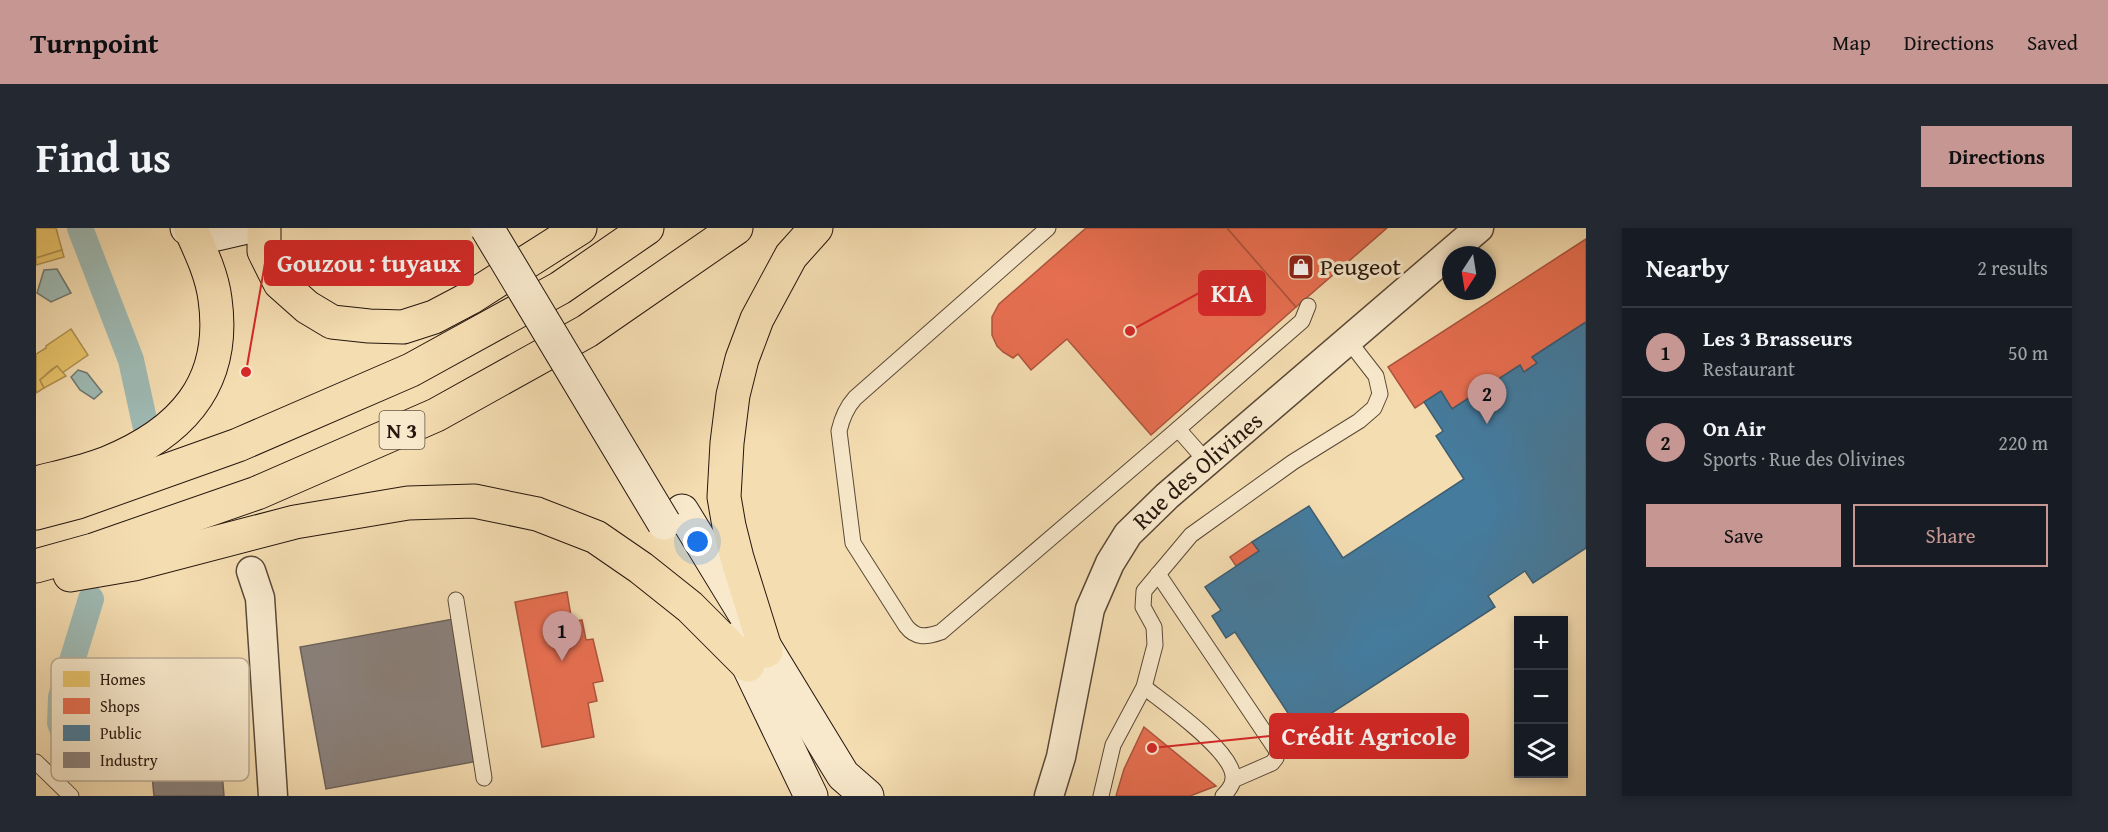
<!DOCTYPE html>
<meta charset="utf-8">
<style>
:root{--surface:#171b24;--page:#242831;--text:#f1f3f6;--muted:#9ea1a6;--line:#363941;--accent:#c59692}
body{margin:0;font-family:"Gentium Book Plus",serif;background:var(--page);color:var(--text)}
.controls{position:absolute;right:18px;bottom:18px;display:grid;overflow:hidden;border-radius:0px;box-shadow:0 3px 9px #0003}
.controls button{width:54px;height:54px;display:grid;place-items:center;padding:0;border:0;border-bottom:2px solid var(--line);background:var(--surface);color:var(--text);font:30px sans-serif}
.compass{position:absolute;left:1406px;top:18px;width:54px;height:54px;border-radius:50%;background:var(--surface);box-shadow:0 3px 9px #0003;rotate:192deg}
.you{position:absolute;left:662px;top:314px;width:21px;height:21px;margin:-15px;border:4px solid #fff;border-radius:50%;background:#1a73e8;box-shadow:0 0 0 9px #1a73e833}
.badge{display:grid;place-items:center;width:39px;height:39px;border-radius:50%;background:var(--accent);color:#111;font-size:20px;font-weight:700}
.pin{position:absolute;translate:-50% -50px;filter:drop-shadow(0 2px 3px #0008)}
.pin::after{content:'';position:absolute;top:32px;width:21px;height:18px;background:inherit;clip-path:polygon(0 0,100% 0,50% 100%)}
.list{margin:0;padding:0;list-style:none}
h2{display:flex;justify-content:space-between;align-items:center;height:78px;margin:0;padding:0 24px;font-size:26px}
h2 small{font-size:20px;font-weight:400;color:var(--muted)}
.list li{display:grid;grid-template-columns:39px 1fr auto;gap:18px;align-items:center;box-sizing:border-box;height:90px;padding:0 24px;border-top:2px solid var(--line)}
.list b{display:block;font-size:22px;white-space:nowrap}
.list p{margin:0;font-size:20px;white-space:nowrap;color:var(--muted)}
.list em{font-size:20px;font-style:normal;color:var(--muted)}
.actions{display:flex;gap:12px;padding:18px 24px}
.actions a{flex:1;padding:14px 0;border:2px solid var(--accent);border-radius:0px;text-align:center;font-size:21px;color:var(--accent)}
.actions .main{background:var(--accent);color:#111}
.icon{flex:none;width:33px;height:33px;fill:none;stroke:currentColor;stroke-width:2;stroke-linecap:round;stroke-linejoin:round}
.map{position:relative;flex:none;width:1550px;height:568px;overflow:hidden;border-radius:0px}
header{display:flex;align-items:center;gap:36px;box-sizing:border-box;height:84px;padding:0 30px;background:var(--accent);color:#111}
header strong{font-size:28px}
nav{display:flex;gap:33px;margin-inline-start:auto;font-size:21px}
.intro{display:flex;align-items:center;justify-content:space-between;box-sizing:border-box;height:144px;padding:0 36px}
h1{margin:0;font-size:42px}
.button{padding:15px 27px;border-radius:0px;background:var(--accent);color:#111;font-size:21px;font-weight:700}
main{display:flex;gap:36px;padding:0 36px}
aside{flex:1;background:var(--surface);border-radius:0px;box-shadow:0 3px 9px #0003}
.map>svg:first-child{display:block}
.water{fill:#9ebab4;stroke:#6e7872;stroke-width:1.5}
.homes{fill:#e9c46a;stroke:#ae904e;stroke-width:1.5}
.shops{fill:#e76f51;stroke:#ad543d;stroke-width:1.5}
.public{fill:#457b9d;stroke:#3c5d72;stroke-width:1.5}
.industry{fill:#8a817c;stroke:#6c615b;stroke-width:1.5}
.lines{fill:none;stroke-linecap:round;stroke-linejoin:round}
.canal{stroke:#9ebab4;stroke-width:26}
.lane-casing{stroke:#5a4837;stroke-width:17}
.street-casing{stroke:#5a4837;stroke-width:31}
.secondary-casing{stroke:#26160e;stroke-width:35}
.highway-casing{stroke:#26160e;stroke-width:35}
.lane{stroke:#f8e9cc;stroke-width:15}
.street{stroke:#f8e9cc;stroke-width:28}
.secondary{stroke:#f8e9cc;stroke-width:33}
.highway{stroke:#f4ddb1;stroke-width:33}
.secondary-bridge-casing{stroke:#26160e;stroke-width:35;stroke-linecap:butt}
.secondary-bridge{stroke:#f8e9cc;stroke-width:33}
.labels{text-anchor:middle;stroke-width:6;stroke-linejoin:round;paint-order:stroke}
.shield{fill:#f8e9cc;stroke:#655547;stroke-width:1.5}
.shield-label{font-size:22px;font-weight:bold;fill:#26160e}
.poi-label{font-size:24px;fill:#26160e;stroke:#f8e9cc;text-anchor:start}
.street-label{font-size:24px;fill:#26160e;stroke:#f8e9cc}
.key{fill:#f8e9cc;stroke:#b9aa93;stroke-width:1.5}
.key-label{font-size:16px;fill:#26160e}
.leader{fill:none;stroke:#d62828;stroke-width:2}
.callout-dot{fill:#d62828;stroke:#f8e9cc;stroke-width:2}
.callout{fill:#d62828;stroke:#d62828;stroke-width:2}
.callout-label{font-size:26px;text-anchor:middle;font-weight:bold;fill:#fff}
</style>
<header>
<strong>Turnpoint</strong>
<nav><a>Map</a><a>Directions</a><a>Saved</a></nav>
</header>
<div class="intro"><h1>Find us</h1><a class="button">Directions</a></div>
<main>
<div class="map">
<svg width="1550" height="568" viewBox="0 0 1550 568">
<rect width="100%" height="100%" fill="#f4ddb1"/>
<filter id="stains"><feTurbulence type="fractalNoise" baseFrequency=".00333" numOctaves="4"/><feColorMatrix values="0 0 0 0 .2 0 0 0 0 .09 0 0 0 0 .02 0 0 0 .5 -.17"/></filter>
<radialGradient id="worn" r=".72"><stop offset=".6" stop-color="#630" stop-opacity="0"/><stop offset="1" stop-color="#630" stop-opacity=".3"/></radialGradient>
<!-- water -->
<g class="water">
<path d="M 21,41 L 35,65 L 15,74 L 1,65 L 8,42 Z"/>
<path d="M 42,142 L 51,145 L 66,164 L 58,171 L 44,162 L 35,149 Z"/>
</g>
<!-- homes -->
<g class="homes">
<path d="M 0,0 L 20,0 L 26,22 L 0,30 Z"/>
<path d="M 26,22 L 28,29 L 0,37 L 0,30 Z"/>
<path d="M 35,101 L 52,127 L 26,145 L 21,138 L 16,141 L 4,152 L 8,160 L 0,165 L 0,126 L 10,120 L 10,118 Z"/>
<path d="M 21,138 L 30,148 L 8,160 L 4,152 Z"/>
</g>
<!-- shops -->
<g class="shops">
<path d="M 1050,0 L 1191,0 L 1260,79 L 1115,207 L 1031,111 L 995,142 L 982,126 L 977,130 L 967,124 L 961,118 L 956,107 L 956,89 L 963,76 Z"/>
<path d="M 1191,0 L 1351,0 L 1260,79 Z"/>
<path d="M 1550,11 L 1550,94 L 1496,129 L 1501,135 L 1488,144 L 1484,137 L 1416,181 L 1405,163 L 1379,180 L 1352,139 Z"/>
<path d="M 1216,314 L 1223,323 L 1200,338 L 1194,329 Z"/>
<path d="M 531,364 L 536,394 L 546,392 L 550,412 L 557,411 L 567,453 L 557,455 L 561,473 L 552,475 L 558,509 L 506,519 L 479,374 Z"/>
<path d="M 1108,499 L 1180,558 L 1154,568 L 1080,568 L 1088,541 Z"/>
</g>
<!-- public -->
<path class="public" d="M 1550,94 L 1550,320 L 1497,355 L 1489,343 L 1452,368 L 1459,379 L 1265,505 L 1199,404 L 1190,410 L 1176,388 L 1185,382 L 1169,359 L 1223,323 L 1216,314 L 1273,278 L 1307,330 L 1428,251 L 1400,208 L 1407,203 L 1388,174 L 1405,163 L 1416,181 L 1484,137 L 1488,144 L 1501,135 L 1496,129 Z"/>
<!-- industry -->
<g class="industry">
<path d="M 417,391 L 442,533 L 290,561 L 264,419 Z"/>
<path d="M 184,520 L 188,568 L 118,568 L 114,527 Z"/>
</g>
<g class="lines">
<!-- canal -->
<g class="canal">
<path d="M 44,0 L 95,132 L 109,196"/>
<path d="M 34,522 L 24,495 L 25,469 L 55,371"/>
</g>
<!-- lane casing -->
<g class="lane-casing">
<g id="lane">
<path d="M 1012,0 L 819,170 C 810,180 806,190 803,203 L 817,315 L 870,398 C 880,411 891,409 905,404 L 1142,201 L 1171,234"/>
<path d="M 1142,201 L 1266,93 L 1272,78"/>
<path d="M 1122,346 L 1241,523 L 1240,530 L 1236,535 L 1197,552"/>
<path d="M 420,372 L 448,550"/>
<path d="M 1108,459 C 1128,475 1201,525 1197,552 C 1196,559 1191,564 1187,568"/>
<path d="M 0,534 L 35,568"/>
<path d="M 1065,568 L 1077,517 L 1108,459 L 1119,417 L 1118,399 L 1107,379 L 1108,363 L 1155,307 L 1257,234 L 1323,193 L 1338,180 L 1344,166 L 1340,148 L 1312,112"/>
</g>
</g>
<!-- street casing -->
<g class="street-casing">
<g id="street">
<path d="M 215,343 L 224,370 L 237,568"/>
<path id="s1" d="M 1013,568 L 1025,529 L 1054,381 L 1074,335 L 1092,306 L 1131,268 L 1443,0"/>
</g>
</g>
<!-- secondary casing -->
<g class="secondary-casing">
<g id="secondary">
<path d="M 151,0 L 181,6 L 207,0"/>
<path d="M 646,283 L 807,547 L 831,568"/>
<path d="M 698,412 L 712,437 L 775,568"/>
</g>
</g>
<!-- highway casing -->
<g class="highway-casing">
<g id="highway">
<path d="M 228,0 L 228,23 L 244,55 L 271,79 L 296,94 L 333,98 L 367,99 L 398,89 L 434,70 L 544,0"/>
<path d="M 0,255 C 23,249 48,244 71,235 C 145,205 191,156 179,71 C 176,47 165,24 155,2"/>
<path d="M 0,285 L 42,274 L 202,217 L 375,142 L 524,60 L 611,0"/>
<path d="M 0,338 L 57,322 L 221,265 L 400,187 L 551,103 L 700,0"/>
<path d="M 34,347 L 98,336 L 259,294 L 372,275 L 438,273 L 501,286 L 560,309 L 605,340 L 654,379 L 712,437"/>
<path d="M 730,423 L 701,330 L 693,298 L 688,269 L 691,215 L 697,167 L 706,131 L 721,91 L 755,28 L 780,0"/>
</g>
</g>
<!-- lane -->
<use href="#lane" class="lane"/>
<!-- street -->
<use href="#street" class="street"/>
<!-- secondary -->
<use href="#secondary" class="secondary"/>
<!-- highway -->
<use href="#highway" class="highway"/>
<!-- secondary-bridge casing -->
<g class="secondary-bridge-casing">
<path id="secondary-bridge" d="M 451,0 L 628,295"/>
</g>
<!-- secondary-bridge -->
<use href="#secondary-bridge" class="secondary-bridge"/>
</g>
<!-- icons -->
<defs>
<g id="shop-square" transform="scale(1.35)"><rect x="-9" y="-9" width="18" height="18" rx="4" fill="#8f2418" stroke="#f8e9cc"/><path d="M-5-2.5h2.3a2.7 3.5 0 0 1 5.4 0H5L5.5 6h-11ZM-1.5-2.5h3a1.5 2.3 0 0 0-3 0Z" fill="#fff"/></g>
</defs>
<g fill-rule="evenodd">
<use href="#shop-square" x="1265" y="39"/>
</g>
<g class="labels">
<!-- shield labels -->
<rect class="shield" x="343.5" y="183" width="45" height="38" rx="4.5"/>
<g class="shield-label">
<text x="366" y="210">N 3</text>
</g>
<!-- poi labels -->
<g class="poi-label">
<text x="1284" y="47">Peugeot</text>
</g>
<!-- street labels -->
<g class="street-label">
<text dy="8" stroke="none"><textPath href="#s1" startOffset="370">Rue des Olivines</textPath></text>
</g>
</g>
<!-- legend -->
<rect x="15" y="430" width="198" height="123" rx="9" class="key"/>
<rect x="27" y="443" width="27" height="16" fill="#e9c46a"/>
<rect x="27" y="470" width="27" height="16" fill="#e76f51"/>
<rect x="27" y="497" width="27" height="16" fill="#457b9d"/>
<rect x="27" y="524" width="27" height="16" fill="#8a817c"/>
<g class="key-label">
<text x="64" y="457">Homes</text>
<text x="64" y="484">Shops</text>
<text x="64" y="511">Public</text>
<text x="64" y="538">Industry</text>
</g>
<!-- callouts -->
<path class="leader" d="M210 144L229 35M1094 103L1163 65M1116 520L1234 508"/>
<g class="callout-dot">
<circle cx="210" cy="144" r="6"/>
<circle cx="1094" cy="103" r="6"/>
<circle cx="1116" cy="520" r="6"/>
</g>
<g class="callout">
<rect x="229" y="13" width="208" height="44" rx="6"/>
<rect x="1163" y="43" width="66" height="44" rx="6"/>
<rect x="1234" y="486" width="198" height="44" rx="6"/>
</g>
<g class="callout-label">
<text x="333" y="44">Gouzou : tuyaux</text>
<text x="1196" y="74">KIA</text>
<text x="1333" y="517">Crédit Agricole</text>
</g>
<rect width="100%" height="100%" filter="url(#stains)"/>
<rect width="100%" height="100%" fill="url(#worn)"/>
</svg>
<div class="controls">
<button>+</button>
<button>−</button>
<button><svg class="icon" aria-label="layers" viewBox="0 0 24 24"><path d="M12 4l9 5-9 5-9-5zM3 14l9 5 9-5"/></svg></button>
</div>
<svg class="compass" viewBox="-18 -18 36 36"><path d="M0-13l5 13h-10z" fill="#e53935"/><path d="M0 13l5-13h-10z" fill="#9ea1a6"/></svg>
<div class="you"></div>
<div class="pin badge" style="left:526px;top:433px">1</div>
<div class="pin badge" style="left:1451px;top:196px">2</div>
</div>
<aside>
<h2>Nearby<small>2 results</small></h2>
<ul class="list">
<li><span class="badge">1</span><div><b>Les 3 Brasseurs</b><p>Restaurant</p></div><em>50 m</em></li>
<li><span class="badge">2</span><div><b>On Air</b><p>Sports · Rue des Olivines</p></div><em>220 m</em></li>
</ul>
<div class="actions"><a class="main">Save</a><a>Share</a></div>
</aside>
</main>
